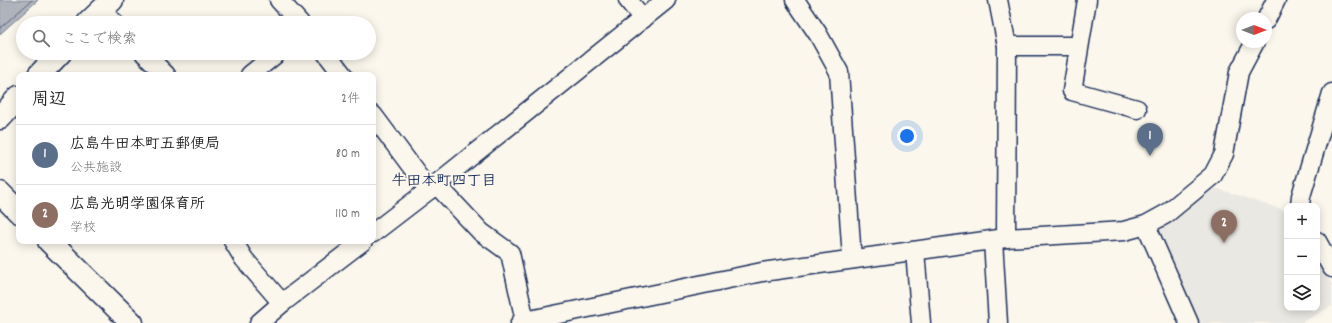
<!DOCTYPE html>
<html lang="ja">
<meta charset="utf-8">
<style>
:root{--surface:#fff;--page:#f2f2f2;--text:#222;--muted:#767676;--line:#e0e0e0;--accent:#1f6fb2}
body{margin:0;font-family:Dekko,"Klee One",sans-serif;background:var(--page);color:var(--text)}
.controls{position:absolute;right:12px;bottom:12px;display:grid;overflow:hidden;border-radius:8px;box-shadow:0 2px 10px #0003}
.controls button{width:36px;height:36px;display:grid;place-items:center;padding:0;border:0;border-bottom:1px solid var(--line);background:var(--surface);color:var(--text);font:20px sans-serif}
.compass{position:absolute;left:1236px;top:12px;width:36px;height:36px;border-radius:50%;background:var(--surface);box-shadow:0 2px 10px #0003;rotate:90deg}
.you{position:absolute;left:907px;top:136px;width:14px;height:14px;margin:-10px;border:3px solid #fff;border-radius:50%;background:#1a73e8;box-shadow:0 0 0 6px #1a73e833}
.badge{display:grid;place-items:center;width:26px;height:26px;border-radius:50%;background:var(--accent);color:#fff;font-size:13px;font-weight:700}
.pin{position:absolute;translate:-50% -33px;filter:drop-shadow(0 1px 2px #0008)}
.pin::after{content:'';position:absolute;top:21px;width:14px;height:12px;background:inherit;clip-path:polygon(0 0,100% 0,50% 100%)}
.list{margin:0;padding:0;list-style:none}
h2{display:flex;justify-content:space-between;align-items:center;height:52px;margin:0;padding:0 16px;font-size:17px}
h2 small{font-size:13px;font-weight:400;color:var(--muted)}
.list li{display:grid;grid-template-columns:26px 1fr auto;gap:12px;align-items:center;box-sizing:border-box;height:60px;padding:0 16px;border-top:1px solid var(--line)}
.list b{display:block;font-size:15px;white-space:nowrap}
.list p{margin:0;font-size:13px;white-space:nowrap;color:var(--muted)}
.list em{font-size:13px;font-style:normal;color:var(--muted)}
.icon{flex:none;width:22px;height:22px;fill:none;stroke:currentColor;stroke-width:2;stroke-linecap:round;stroke-linejoin:round}
.map{position:relative;flex:none;width:1332px;height:323px;overflow:hidden}
.search{position:absolute;background:var(--surface);box-shadow:0 2px 10px #0003;left:16px;top:16px;width:360px;height:44px;display:flex;align-items:center;gap:10px;box-sizing:border-box;padding:0 14px;border-radius:22px;color:var(--muted);font-size:15px}
.panel{position:absolute;background:var(--surface);box-shadow:0 2px 10px #0003;left:16px;top:72px;width:360px;height:172px;border-radius:8px}
.map>svg:first-child{display:block}
.built{fill:#eae8e2}
.water{fill:#afb3bb;stroke:#747e96}
.lines{fill:none;stroke-linecap:round;stroke-linejoin:round}
.shore{stroke:#566483;stroke-width:1}
.minor-casing{stroke:#1b2f5e;stroke-width:21}
.tertiary-casing{stroke:#1b2f5e;stroke-width:25}
.primary-casing{stroke:#1b2f5e;stroke-width:25}
.minor{stroke:#fbf7ec;stroke-width:18}
.tertiary{stroke:#fbf7ec;stroke-width:22}
.primary{stroke:#fbf7ec;stroke-width:22}
.labels{text-anchor:middle;stroke-width:4;stroke-linejoin:round;paint-order:stroke}
.neighbourhood-label{font-size:15px;font-weight:bold;fill:#1b2f5e;stroke:#fbf7ec}
</style>
<div class="map">
<svg width="1332" height="323" viewBox="0 0 1332 323">
<rect width="100%" height="100%" fill="#fbf7ec"/>
<filter id="ink" filterUnits="userSpaceOnUse"><feTurbulence type="fractalNoise" baseFrequency=".025" numOctaves="2"/><feDisplacementMap in="SourceGraphic" scale="8" xChannelSelector="R" yChannelSelector="G"/><feConvolveMatrix kernelMatrix="1 2 1 2 8 2 1 2 1" color-interpolation-filters="sRGB"/></filter>
<g filter="url(#ink)">
<!-- built -->
<path class="built" d="M 1212,187 L 1287,211 L 1287,308 L 1317,308 L 1317,257 L 1332,285 L 1332,306 L 1301,323 L 1195,323 L 1154,230 Z"/>
<!-- water -->
<path class="water" d="M 0,0 L 38,0 L 0,34 Z"/>
<g class="lines">
<!-- shore -->
<path class="shore" d="M 0,28 L 32,0"/>
<!-- minor casing -->
<g class="minor-casing">
<g id="minor">
<path d="M 279,0 L 300,23"/>
<path d="M 628,0 L 643,19"/>
<path d="M 795,0 L 818,34 L 839,72 L 852,259"/>
<path d="M 998,0 L 1007,46 L 1006,238"/>
<path d="M 1087,0 L 1072,91 L 1137,109"/>
<path d="M 101,10 L 114,23"/>
<path d="M 1266,20 L 1276,0"/>
<path d="M 1007,46 L 1079,46"/>
<path d="M 144,53 L 166,75"/>
<path d="M 326,53 L 343,75"/>
<path d="M 250,75 L 277,53"/>
<path d="M 373,115 L 429,190"/>
<path d="M 436,184 L 481,232 L 510,253 L 525,321"/>
<path d="M 1300,206 L 1301,196 L 1332,93"/>
<path d="M 1146,225 L 1189,323"/>
<path d="M 373,233 L 429,190 L 666,0"/>
<path d="M 993,240 L 998,323"/>
<path d="M 233,241 L 244,259 L 282,303"/>
<path d="M 1317,241 L 1332,268"/>
<path d="M 915,251 L 921,323"/>
<path d="M 259,323 L 282,303 L 363,241"/>
<path d="M 520,323 L 525,321 L 762,272 L 1006,238 L 1124,231 L 1146,225 L 1166,214 L 1213,175 L 1224,154 L 1239,72 L 1255,42"/>
</g>
</g>
<!-- tertiary casing -->
<g class="tertiary-casing">
<g id="tertiary">
<path d="M 0,193 L 19,212"/>
<path d="M 49,241 L 132,323"/>
</g>
</g>
<!-- primary casing -->
<g class="primary-casing">
<g id="primary">
<path d="M 88,23 L 112,0"/>
<path d="M 39,75 L 60,53"/>
<path d="M 0,118 L 19,97"/>
</g>
</g>
<!-- minor -->
<use href="#minor" class="minor"/>
<!-- tertiary -->
<use href="#tertiary" class="tertiary"/>
<!-- primary -->
<use href="#primary" class="primary"/>
</g>
</g>
<g class="labels">
<!-- neighbourhood labels -->
<g class="neighbourhood-label">
<text x="444" y="185">牛田本町四丁目</text>
</g>
</g>
</svg>
<div class="controls">
<button>+</button>
<button>−</button>
<button><svg class="icon" aria-label="layers" viewBox="0 0 24 24"><path d="M12 4l9 5-9 5-9-5zM3 14l9 5 9-5"/></svg></button>
</div>
<svg class="compass" viewBox="-18 -18 36 36"><path d="M0-13l5 13h-10z" fill="#e53935"/><path d="M0 13l5-13h-10z" fill="#767676"/></svg>
<div class="you"></div>
<div class="pin badge" style="left:1150px;top:156px;background:#5c6f8a">1</div>
<div class="pin badge" style="left:1224px;top:243px;background:#8d6e63">2</div>
<div class="search"><svg class="icon" aria-label="search" viewBox="0 0 24 24"><circle cx="10" cy="10" r="6"/><path d="M15 15l6 6"/></svg>ここで検索</div>
<section class="panel">
<h2>周辺<small>2件</small></h2>
<ul class="list">
<li><span class="badge" style="background:#5c6f8a">1</span><div><b>広島牛田本町五郵便局</b><p>公共施設</p></div><em>80 m</em></li>
<li><span class="badge" style="background:#8d6e63">2</span><div><b>広島光明学園保育所</b><p>学校</p></div><em>110 m</em></li>
</ul>
</section>
</div>
